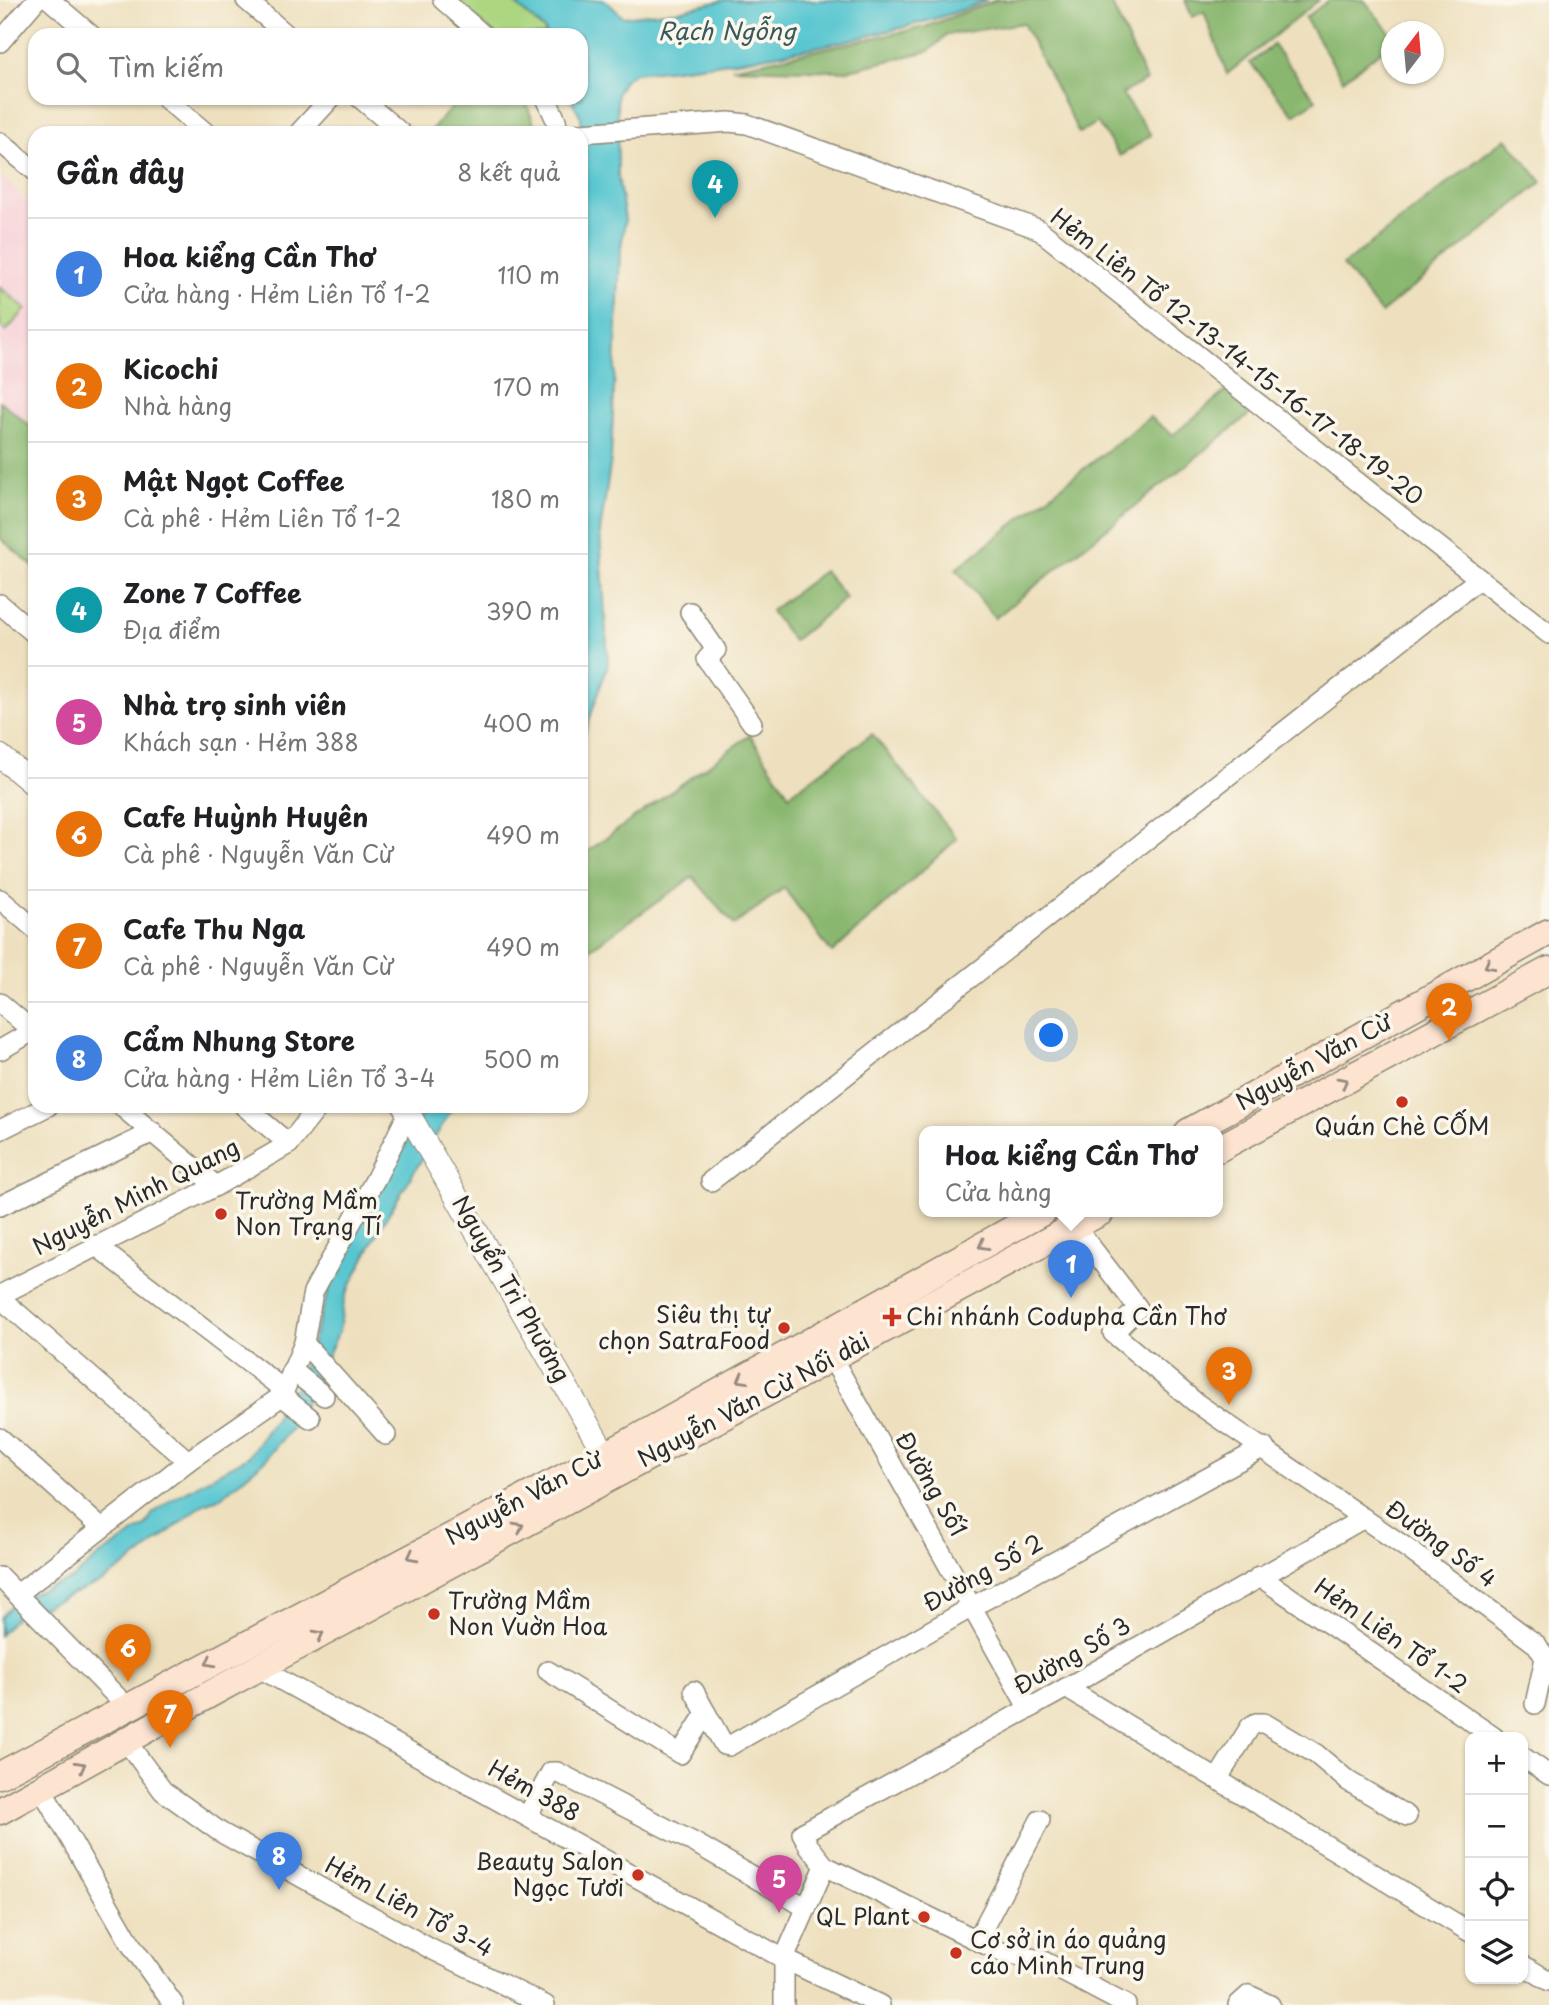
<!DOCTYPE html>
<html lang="vi">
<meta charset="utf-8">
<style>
:root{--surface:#fff;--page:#f2f2f2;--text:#202124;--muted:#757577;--line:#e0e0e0;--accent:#7c3aed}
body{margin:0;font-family:"Playpen Sans",sans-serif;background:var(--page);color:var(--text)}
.controls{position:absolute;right:21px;bottom:21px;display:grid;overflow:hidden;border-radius:14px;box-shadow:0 2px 5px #0004}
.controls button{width:63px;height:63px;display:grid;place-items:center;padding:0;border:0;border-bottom:2px solid var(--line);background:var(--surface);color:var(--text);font:35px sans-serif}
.compass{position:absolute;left:1381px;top:21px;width:63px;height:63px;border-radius:50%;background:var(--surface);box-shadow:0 2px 5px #0004;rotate:16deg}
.you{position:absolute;left:1052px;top:1036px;width:24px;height:24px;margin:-18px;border:5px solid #fff;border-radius:50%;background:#1a73e8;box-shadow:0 0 0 10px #1a73e833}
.badge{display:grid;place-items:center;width:46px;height:46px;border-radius:50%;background:var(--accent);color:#fff;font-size:23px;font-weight:700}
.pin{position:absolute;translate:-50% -58px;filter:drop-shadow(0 2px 4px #0008)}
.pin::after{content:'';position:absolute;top:37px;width:24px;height:21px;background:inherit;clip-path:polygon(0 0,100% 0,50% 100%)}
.popup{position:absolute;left:919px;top:1126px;width:304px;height:91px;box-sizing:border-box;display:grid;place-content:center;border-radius:14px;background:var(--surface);filter:drop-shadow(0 2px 5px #0005);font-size:23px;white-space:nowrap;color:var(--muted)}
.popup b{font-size:26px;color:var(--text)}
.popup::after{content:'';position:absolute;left:50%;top:100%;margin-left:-14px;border:14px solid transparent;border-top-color:var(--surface)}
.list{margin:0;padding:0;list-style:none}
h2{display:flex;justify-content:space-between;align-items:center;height:91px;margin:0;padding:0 28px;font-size:30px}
h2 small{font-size:23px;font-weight:400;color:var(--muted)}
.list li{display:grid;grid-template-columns:46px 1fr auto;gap:21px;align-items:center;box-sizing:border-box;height:112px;padding:0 28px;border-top:2px solid var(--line)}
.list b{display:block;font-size:26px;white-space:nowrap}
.list p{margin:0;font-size:23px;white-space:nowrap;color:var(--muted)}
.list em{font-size:23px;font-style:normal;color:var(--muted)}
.icon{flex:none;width:38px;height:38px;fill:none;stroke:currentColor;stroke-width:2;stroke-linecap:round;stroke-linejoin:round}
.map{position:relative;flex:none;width:1549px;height:2005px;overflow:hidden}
.search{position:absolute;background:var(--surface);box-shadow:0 2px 5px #0004;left:28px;top:28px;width:560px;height:77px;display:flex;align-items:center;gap:18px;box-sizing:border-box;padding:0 24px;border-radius:21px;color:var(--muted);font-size:26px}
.panel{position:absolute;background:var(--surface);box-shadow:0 2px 5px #0004;left:28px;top:126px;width:560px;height:987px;border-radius:21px}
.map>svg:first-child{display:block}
.built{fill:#f6cfd7}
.green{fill:#add681;stroke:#6c8056;stroke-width:2}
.forest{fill:#8ab76f;stroke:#5a714d;stroke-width:2}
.water{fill:#59c6d0;stroke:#42787e;stroke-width:2}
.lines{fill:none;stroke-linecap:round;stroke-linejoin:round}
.minor-casing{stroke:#8c8674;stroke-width:22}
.tertiary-casing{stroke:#8c8674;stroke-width:25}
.secondary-casing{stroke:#8c8674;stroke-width:29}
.minor{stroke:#fff;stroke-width:19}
.tertiary{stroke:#fff;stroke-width:23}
.secondary{stroke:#fde4d1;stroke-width:26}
.oneway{stroke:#94887e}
.poi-dot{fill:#c8321e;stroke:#fbf7ec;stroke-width:2.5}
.labels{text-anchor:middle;stroke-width:7;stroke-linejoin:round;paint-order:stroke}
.street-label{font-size:23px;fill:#2b2b2b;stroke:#fbf7ec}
.poi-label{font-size:23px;fill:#2b2b2b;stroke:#fbf7ec;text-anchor:start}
.water-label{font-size:24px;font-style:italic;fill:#395a5d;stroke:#fbf7ec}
</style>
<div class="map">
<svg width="1549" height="2005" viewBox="0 0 1549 2005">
<rect width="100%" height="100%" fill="#fbf7ec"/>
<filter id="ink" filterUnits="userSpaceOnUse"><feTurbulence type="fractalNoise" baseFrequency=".0143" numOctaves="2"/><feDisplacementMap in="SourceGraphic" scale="14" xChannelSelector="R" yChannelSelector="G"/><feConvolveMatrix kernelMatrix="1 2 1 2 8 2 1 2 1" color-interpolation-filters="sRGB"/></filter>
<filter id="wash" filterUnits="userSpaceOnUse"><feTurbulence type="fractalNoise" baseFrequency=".00686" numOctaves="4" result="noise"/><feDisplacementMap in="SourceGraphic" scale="28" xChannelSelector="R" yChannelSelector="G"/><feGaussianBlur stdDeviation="1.57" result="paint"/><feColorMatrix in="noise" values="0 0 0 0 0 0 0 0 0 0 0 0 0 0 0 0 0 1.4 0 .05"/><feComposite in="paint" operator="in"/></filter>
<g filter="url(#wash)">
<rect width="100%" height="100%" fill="#eee0be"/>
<!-- built -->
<path class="built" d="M 0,175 L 35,208 L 35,406 L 23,420 L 0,401 Z"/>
<!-- green -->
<g class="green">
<path d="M 455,0 L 511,0 L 546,32 L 543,35 L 496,35 Z"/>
<path d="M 0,287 L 26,309 L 6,331 L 0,326 Z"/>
</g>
<!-- forest -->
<g class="forest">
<path d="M 996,0 L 1110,0 L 1146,80 L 1122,94 L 1151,135 L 1120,156 L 1097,122 L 1079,133 L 1023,23 L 947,35 L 929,51 L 845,71 L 732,68 L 925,27 Z"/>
<path d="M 1185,0 L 1319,0 L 1227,74 L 1204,12 L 1192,17 Z"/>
<path d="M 1329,0 L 1364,0 L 1391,34 L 1391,43 L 1343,80 L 1305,18 Z"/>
<path d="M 1273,45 L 1316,100 L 1294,115 L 1250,63 Z"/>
<path d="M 460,98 L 524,98 L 538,133 L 430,132 Z"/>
<path d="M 1506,138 L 1542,182 L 1381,313 L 1343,265 Z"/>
<path d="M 1228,389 L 1254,411 L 995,618 L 956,569 L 1150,417 L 1173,435 Z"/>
<path d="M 0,401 L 35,430 L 35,568 L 0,538 Z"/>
<path d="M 824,571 L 846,598 L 793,641 L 771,611 Z"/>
<path d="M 872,734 L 957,839 L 832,953 L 784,888 L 734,925 L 693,877 L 581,955 L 581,856 L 750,735 L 789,795 Z"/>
</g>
<!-- water -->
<g class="water">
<path d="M 511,0 L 605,0 L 623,17 L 682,10 L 725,0 L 987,0 C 945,18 902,28 858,38 C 783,55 710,67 634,73 L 624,80 L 617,93 L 618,177 L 625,220 L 620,254 L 611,459 L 600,532 L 608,664 L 581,745 L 581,117 L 570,98 L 581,98 L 581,35 L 545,35 L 546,31 Z"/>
<path d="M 426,1106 L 454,1106 L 380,1228 L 345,1296 L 339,1331 L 297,1421 L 265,1460 L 221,1497 L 202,1505 L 139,1556 L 103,1581 L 44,1606 L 23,1609 L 0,1635 L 0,1618 L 17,1599 L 72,1579 L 99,1556 L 145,1526 L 153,1513 L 171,1500 L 249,1456 L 298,1384 L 338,1262 Z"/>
</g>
</g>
<g filter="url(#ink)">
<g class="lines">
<!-- minor casing -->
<g class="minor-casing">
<g id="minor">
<path d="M 50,0 L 91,35"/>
<path d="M 246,0 L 287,35"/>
<path d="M 443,0 L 483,35"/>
<path d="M 0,42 L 36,0"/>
<path d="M 165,98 L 206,133"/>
<path d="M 360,98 L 401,133"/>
<path d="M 546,98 L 556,120 L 558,133"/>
<path d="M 299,133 L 331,98"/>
<path d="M 581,133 L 729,122 L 747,124 L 1038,229 L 1549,634"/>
<path d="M 0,142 L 35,171"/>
<path d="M 0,604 L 35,634"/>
<path d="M 690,612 L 716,650 L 707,659 L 752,723"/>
<path d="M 0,899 L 35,929"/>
<path d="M 0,1003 L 35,1033"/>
<path d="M 0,1050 L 33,1031"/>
<path d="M 121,1106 L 216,1186"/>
<path d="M 244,1106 L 289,1144"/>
<path d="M 0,1130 L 48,1106"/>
<path d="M 711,1181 L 1479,579"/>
<path d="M 0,1206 L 153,1132"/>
<path d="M 1075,1226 L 1138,1308 L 1113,1333 L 1195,1402 L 1408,1549 L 1537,1645 L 1545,1658 L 1535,1704"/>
<path d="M 95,1245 L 283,1389"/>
<path d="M 0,1295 L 216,1186 L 289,1144 L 319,1106"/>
<path d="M 0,1298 L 188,1461"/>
<path d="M 304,1343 L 313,1292 L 376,1178 L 409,1111"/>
<path d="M 832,1358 L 1029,1709"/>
<path d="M 292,1370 L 324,1396"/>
<path d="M 282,1396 L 310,1418"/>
<path d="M 0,1438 L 101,1528"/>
<path d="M 1259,1576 L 1494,1737"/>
<path d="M 0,1577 L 126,1706"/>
<path d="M 19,1593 L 188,1461 L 282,1396 L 304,1343 L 386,1435"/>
<path d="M 259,1668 L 784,1959 L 880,2005"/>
<path d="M 548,1671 L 680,1754 L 706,1713 L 724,1745 L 729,1746 L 972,1607 L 1264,1447"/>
<path d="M 1066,1688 L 1470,1932"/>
<path d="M 694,1691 L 706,1713"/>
<path d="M 126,1741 L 163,1791 L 220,1832 L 431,1949 L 545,2005"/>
<path d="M 1523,1757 L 1549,1775"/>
<path d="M 1218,1778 L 1250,1727 L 1256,1723 L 1264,1723 L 1316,1754 L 1348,1781 L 1407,1816"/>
<path d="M 41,1788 L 132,1946 L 174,2005"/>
<path d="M 528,1815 L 551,1772 L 557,1772 L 695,1843 L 805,1907"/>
<path d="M 977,1940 L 1040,1820"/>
<path d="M 1523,1965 L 1549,1981"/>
<path d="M 784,2005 L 784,1959 L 825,1866"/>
<path d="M 1126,2005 L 1041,1960 L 1001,1952 L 825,1866 L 809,1846 L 802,1833 L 1066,1688 L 1364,1518"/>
<path d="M 1238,2005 L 1249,1995 L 1270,2005"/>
</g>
</g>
<!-- tertiary casing -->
<g class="tertiary-casing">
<g id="tertiary">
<path d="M 0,756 L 35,785"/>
<path d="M 404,1106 L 614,1470"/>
</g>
</g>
<!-- secondary casing -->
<g class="secondary-casing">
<g id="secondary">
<path d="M 1188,1132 L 1549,932"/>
<path d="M 1218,1149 L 1549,970"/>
<path d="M 0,1775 L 613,1451 L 1043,1212"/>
<path d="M 0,1811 L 212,1693 L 1101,1212"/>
</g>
</g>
<!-- minor -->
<use href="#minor" class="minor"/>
<!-- tertiary -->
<use href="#tertiary" class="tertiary"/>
<!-- secondary -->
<use href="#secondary" class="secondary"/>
</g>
<!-- one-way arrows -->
<defs><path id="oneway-chevron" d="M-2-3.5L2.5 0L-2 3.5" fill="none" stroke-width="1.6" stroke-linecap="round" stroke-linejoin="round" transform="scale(1.75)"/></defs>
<g class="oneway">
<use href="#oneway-chevron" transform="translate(1489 965) rotate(151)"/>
<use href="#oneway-chevron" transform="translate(1343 1082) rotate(-28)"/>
<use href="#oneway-chevron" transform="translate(983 1245) rotate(151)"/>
<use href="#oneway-chevron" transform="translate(742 1379) rotate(151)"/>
<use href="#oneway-chevron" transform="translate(519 1527) rotate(-28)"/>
<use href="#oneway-chevron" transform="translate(412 1556) rotate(152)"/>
<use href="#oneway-chevron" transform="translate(319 1635) rotate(-28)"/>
<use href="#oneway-chevron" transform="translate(210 1662) rotate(152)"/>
<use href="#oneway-chevron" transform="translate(81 1766) rotate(-29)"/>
</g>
</g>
<!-- markers -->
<g class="poi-dot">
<circle cx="1402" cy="1102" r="7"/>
<circle cx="221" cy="1214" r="7"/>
<path d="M888.5 1306.5h7v7h7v7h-7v7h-7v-7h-7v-7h7z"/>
<circle cx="784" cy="1328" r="7"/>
<circle cx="434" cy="1614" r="7"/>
<circle cx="638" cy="1875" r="7"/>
<circle cx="924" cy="1917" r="7"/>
<circle cx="956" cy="1953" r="7"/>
</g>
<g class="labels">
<!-- street labels -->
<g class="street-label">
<text transform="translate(1237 357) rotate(38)" y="8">Hẻm Liên Tổ 12-13-14-15-16-17-18-19-20</text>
<text transform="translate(1314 1062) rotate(-29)" y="8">Nguyễn Văn Cừ</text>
<text transform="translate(136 1197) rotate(-27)" y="8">Nguyễn Minh Quang</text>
<text transform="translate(511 1289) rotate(60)" y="8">Nguyển Tri Phương</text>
<text transform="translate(754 1400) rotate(-28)" y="8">Nguyễn Văn Cừ Nối dài</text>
<text transform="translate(931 1484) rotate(60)" y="8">Đường Số1</text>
<text transform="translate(524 1498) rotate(-28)" y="8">Nguyễn Văn Cừ</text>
<text transform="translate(1441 1544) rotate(36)" y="8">Đường Số 4</text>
<text transform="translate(983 1573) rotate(-29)" y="8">Đường Số 2</text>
<text transform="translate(1391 1636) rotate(35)" y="8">Hẻm Liên Tổ 1-2</text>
<text transform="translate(1072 1656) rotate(-30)" y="8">Đường Số 3</text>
<text transform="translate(534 1791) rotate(29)" y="8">Hẻm 388</text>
<text transform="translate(409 1907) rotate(28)" y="8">Hẻm Liên Tổ 3-4</text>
</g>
<!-- poi labels -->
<g class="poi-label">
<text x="1402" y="1135" text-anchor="middle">Quán Chè CỐM</text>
<text x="235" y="1209">Trường Mầm<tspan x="235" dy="26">Non Trạng Tí</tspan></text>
<text x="770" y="1323" text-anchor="end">Siêu thị tự<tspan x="770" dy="26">chọn SatraFood</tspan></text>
<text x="906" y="1325">Chi nhánh Codupha Cần Thơ</text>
<text x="448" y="1609">Trường Mầm<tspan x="448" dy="26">Non Vuờn Hoa</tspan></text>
<text x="624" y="1870" text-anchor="end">Beauty Salon<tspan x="624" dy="26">Ngọc Tươi</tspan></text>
<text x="910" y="1925" text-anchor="end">QL Plant</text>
<text x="970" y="1948">Cơ sở in áo quảng<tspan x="970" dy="26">cáo Minh Trung</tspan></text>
</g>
<!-- water labels -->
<g class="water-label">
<text x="727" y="40">Rạch Ngỗng</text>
</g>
</g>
</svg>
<div class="controls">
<button>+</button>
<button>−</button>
<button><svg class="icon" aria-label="locate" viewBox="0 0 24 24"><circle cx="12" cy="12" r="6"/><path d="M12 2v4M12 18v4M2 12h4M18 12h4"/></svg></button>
<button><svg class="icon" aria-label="layers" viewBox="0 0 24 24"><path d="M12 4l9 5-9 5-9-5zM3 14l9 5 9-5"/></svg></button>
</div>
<svg class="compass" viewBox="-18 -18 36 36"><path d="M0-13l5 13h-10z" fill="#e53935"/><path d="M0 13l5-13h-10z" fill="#757577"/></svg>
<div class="you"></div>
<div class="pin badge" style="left:1071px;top:1298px;background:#3f7fe0">1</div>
<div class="popup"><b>Hoa kiểng Cần Thơ</b>Cửa hàng</div>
<div class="pin badge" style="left:1449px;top:1041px;background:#e8710a">2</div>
<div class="pin badge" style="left:1229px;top:1405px;background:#e8710a">3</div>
<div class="pin badge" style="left:715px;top:218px;background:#0f9aa8">4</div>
<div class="pin badge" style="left:779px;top:1913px;background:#d1479c">5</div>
<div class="pin badge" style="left:128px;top:1682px;background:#e8710a">6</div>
<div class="pin badge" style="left:170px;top:1748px;background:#e8710a">7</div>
<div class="pin badge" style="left:279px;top:1890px;background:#3f7fe0">8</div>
<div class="search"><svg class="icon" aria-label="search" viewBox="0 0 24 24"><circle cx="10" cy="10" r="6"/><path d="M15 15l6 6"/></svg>Tìm kiếm</div>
<section class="panel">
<h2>Gần đây<small>8 kết quả</small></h2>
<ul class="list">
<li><span class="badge" style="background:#3f7fe0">1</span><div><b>Hoa kiểng Cần Thơ</b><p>Cửa hàng · Hẻm Liên Tổ 1-2</p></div><em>110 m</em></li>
<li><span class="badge" style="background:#e8710a">2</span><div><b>Kicochi</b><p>Nhà hàng</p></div><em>170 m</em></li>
<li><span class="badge" style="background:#e8710a">3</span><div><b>Mật Ngọt Coffee</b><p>Cà phê · Hẻm Liên Tổ 1-2</p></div><em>180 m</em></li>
<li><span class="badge" style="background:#0f9aa8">4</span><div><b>Zone 7 Coffee</b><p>Địa điểm</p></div><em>390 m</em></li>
<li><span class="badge" style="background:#d1479c">5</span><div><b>Nhà trọ sinh viên</b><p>Khách sạn · Hẻm 388</p></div><em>400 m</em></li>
<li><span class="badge" style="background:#e8710a">6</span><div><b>Cafe Huỳnh Huyên</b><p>Cà phê · Nguyễn Văn Cừ</p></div><em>490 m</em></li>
<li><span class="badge" style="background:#e8710a">7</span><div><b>Cafe Thu Nga</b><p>Cà phê · Nguyễn Văn Cừ</p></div><em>490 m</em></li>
<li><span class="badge" style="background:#3f7fe0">8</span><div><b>Cẩm Nhung Store</b><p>Cửa hàng · Hẻm Liên Tổ 3-4</p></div><em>500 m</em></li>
</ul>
</section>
</div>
